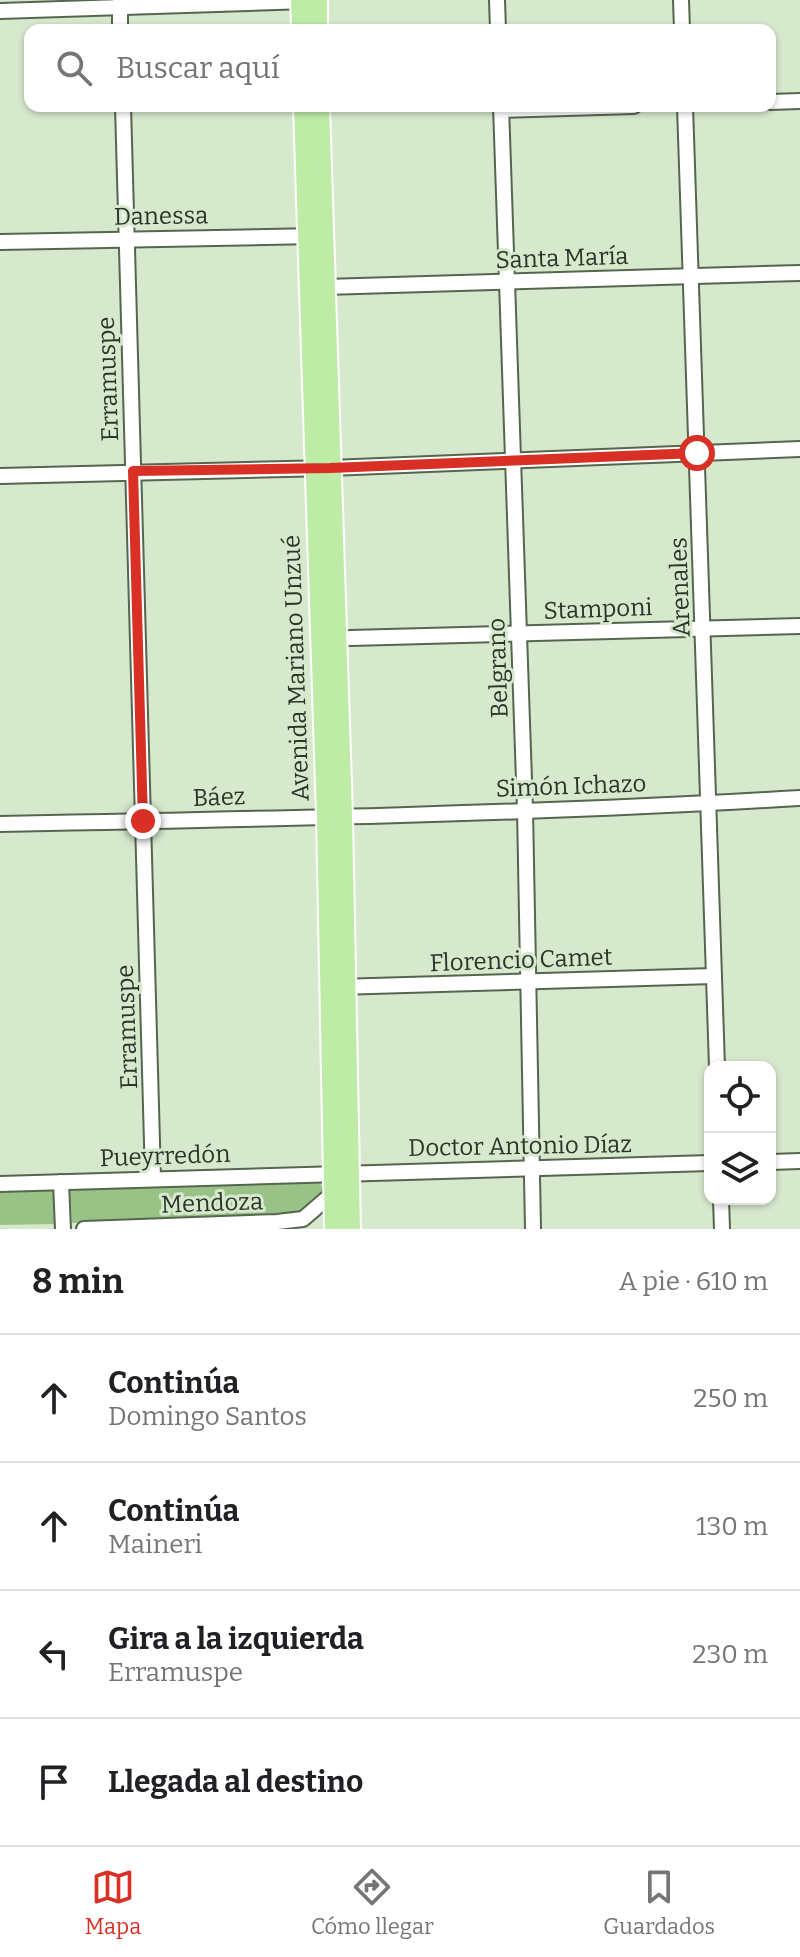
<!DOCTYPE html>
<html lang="es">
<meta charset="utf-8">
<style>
:root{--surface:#fff;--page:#f2f2f2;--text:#202124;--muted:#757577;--line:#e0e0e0;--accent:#d93025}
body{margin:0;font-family:Bitter,serif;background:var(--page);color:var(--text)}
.controls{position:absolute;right:24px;bottom:24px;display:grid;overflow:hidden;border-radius:16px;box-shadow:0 2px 6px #0004}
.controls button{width:72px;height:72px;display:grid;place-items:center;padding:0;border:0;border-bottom:2px solid var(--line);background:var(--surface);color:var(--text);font:40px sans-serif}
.stop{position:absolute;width:24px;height:24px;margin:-18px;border:6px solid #d93025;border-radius:50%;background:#fff}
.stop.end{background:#d93025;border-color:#fff;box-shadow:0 2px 8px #0008}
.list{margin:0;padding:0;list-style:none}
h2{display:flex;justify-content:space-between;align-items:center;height:104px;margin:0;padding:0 32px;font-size:34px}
h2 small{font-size:26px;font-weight:400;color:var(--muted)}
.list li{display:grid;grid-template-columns:52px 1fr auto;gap:24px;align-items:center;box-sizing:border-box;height:128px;padding:0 32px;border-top:2px solid var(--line)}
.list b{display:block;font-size:30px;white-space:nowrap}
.list p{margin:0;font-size:26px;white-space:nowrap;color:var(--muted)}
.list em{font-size:26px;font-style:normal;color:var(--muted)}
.icon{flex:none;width:44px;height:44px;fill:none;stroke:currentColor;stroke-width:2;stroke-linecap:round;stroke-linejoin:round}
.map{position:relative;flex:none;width:800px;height:1229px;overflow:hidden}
.search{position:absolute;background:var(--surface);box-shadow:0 2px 6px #0004;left:24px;right:24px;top:24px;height:88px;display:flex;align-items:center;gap:20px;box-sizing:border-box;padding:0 28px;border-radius:16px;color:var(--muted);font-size:30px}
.sheet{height:616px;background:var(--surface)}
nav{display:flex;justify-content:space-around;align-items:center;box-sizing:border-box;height:112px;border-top:2px solid var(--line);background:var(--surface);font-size:22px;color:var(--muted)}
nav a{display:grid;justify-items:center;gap:4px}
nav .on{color:var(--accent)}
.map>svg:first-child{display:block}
.green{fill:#99c386}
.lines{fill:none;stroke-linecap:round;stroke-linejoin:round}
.minor-casing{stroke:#55664e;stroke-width:18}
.major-casing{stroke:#fff;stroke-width:22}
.minor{stroke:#fff;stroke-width:14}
.major{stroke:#beeca7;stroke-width:18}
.route{stroke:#d93025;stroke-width:10}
.labels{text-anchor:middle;stroke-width:6;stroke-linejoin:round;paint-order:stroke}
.street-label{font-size:24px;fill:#2d352a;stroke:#d6e9cd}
</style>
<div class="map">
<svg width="800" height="1229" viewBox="0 0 800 1229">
<rect width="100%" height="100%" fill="#d6e9cd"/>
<!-- green -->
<g class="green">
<path d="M 319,1180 L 324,1191 L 302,1212 L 290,1216 L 72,1223 L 70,1186 Z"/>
<path d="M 55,1188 L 55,1224 L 0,1225 L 0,1189 Z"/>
</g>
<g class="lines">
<!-- minor casing -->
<g class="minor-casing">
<g id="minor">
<path d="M 120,0 L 120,30"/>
<path d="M 497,0 L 498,30"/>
<path d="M 681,0 L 682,30"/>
<path d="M 0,11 L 307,1"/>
<path d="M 770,102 L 800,101"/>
<path d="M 123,106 L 153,1178"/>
<path d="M 501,106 L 525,810 L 533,1229"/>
<path d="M 685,106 L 717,1067"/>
<path d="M 501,110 L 634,106"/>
<path d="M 0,242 L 316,236"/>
<path d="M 325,287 L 800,273"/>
<path d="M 0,476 L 330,468 L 800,449"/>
<path d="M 350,638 L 800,626"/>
<path d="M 0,824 C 267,819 534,814 800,798"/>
<path d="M 337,987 L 714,976"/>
<path d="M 770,1162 L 800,1161"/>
<path d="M 61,1182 L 63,1229"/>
<path d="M 0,1184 L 710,1163"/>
<path d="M 721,1199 L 722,1229"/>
<path d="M 84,1229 L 277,1222 L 303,1219 L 332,1194"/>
</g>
</g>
<!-- major casing -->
<g class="major-casing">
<g id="major">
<path d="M 300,0 L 301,30"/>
<path d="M 318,0 L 318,30"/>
<path d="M 303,106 L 326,816 L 334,1229"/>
<path d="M 320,106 L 343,816 L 351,1229"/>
</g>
</g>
<!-- minor -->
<use href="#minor" class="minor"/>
<!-- major -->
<use href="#major" class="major"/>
</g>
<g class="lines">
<!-- route -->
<path class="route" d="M 143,821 L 133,471 L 330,468 L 697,453"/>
</g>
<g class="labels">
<!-- street labels -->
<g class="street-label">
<text transform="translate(161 216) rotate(-1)" y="8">Danessa</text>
<text transform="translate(562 258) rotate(-2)" y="8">Santa María</text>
<text transform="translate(108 379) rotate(-92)" y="8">Erramuspe</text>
<text transform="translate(680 587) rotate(-92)" y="8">Arenales</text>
<text transform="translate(598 609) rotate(-2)" y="8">Stamponi</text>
<text transform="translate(296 668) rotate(-92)" y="8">Avenida Mariano Unzué</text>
<text transform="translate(498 668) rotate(-92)" y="8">Belgrano</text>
<text transform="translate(571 786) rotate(-2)" y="8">Simón Ichazo</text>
<text transform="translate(219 797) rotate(-2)" y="8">Báez</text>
<text transform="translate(521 960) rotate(-2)" y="8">Florencio Camet</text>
<text transform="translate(127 1027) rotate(-92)" y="8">Erramuspe</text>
<text transform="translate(520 1146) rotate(-1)" y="8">Doctor Antonio Díaz</text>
<text transform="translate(165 1156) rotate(-2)" y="8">Pueyrredón</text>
<text transform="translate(212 1203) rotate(-2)" y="8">Mendoza</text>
</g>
</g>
</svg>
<div class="controls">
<button><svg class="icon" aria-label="locate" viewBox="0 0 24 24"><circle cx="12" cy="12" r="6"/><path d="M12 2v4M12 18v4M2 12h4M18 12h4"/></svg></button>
<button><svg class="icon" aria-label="layers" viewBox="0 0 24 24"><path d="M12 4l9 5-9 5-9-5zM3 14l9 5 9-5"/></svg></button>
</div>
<div class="stop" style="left:697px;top:453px"></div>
<div class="stop end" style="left:143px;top:821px"></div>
<div class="search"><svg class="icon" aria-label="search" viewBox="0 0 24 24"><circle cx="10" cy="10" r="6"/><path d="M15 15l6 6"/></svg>Buscar aquí</div>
</div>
<section class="sheet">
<h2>8 min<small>A pie · 610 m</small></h2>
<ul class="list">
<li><svg class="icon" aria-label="ahead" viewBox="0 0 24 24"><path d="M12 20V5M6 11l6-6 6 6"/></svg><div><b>Continúa</b><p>Domingo Santos</p></div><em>250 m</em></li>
<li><svg class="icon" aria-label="ahead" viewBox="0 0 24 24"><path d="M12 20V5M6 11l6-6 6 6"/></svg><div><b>Continúa</b><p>Maineri</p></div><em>130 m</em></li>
<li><svg class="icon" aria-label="left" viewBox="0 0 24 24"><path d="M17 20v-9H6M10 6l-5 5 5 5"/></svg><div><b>Gira a la izquierda</b><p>Erramuspe</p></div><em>230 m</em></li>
<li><svg class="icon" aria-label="arrive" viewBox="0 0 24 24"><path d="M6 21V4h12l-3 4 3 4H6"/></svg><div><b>Llegada al destino</b></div></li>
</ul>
</section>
<nav>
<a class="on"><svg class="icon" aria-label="map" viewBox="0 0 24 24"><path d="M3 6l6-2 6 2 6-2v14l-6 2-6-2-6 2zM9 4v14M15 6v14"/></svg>Mapa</a>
<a><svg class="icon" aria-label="directions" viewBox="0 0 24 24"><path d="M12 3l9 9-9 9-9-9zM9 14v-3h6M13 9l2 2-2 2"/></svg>Cómo llegar</a>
<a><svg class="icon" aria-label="saved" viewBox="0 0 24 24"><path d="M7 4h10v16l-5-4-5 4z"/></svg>Guardados</a>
</nav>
